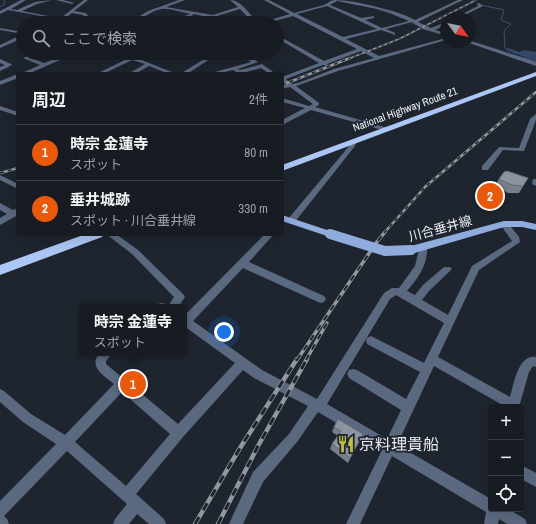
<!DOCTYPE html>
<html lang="ja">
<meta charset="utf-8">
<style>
:root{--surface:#171c23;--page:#242930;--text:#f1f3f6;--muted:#9ea1a6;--line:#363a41;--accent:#ea580c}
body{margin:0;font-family:"Archivo Narrow","Noto Sans JP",sans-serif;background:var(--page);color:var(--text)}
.controls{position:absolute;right:12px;bottom:12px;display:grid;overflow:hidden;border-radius:4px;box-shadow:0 4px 16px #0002}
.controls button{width:36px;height:36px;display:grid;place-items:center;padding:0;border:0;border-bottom:1px solid var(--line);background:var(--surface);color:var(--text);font:20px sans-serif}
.compass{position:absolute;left:440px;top:12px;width:36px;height:36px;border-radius:50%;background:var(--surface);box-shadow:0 4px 16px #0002;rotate:123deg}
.you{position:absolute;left:224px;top:332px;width:14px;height:14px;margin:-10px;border:3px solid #fff;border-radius:50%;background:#1a73e8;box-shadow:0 0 0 6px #1a73e833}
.badge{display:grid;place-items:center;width:26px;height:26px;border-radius:50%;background:var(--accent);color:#fff;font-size:13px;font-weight:700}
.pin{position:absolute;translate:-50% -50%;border:2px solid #fff;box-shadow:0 1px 4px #0006}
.popup{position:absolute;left:79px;top:304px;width:108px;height:52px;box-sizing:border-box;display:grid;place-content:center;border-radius:4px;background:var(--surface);filter:drop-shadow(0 1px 3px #0005);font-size:13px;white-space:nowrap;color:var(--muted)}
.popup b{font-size:15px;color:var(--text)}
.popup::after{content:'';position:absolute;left:50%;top:100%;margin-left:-8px;border:8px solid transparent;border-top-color:var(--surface)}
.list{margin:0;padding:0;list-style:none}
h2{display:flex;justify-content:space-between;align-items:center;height:52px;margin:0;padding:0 16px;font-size:17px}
h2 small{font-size:13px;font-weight:400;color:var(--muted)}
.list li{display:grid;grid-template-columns:26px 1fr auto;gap:12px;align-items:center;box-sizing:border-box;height:56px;padding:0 16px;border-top:1px solid var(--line)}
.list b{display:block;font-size:15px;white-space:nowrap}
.list p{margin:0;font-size:13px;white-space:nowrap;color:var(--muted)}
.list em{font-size:13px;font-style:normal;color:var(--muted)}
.icon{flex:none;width:22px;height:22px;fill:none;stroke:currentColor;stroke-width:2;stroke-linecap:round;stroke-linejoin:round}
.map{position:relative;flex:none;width:536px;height:524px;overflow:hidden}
.search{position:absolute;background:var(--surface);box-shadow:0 4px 16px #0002;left:16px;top:16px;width:268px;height:44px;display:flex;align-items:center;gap:10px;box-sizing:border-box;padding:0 14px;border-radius:22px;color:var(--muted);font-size:15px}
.panel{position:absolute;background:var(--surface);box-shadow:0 4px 16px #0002;left:16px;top:72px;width:268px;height:164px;border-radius:4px}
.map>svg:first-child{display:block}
.green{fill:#35486a}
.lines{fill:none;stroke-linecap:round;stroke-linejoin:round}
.stream-far1{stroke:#464c6d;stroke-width:1}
.stream{stroke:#464c6d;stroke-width:1.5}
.minor{fill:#5b6980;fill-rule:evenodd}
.major{fill:#90acdc;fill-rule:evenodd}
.highway{fill:#acc7f5;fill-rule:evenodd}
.rail-far3-casing{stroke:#92979f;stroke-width:1.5}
.rail-far2-casing{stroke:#92979f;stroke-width:2.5}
.rail-far1-casing{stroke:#92979f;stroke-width:3.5}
.rail-casing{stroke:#92979f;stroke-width:4.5}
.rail-far3{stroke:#1f252f;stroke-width:1;stroke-dasharray:3;stroke-linecap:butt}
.rail-far2{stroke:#1f252f;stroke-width:1.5;stroke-dasharray:4;stroke-linecap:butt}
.rail-far1{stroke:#1f252f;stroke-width:2;stroke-dasharray:6;stroke-linecap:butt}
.rail{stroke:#1f252f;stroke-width:3;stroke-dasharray:8;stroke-linecap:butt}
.major-bridge{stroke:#90acdc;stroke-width:10}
.wall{fill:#797f8a}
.building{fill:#8d94a1;stroke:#636871}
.labels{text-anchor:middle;stroke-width:4;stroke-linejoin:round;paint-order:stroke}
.far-street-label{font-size:11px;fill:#e9edf4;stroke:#1f252f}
.street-label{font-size:13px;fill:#e9edf4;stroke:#1f252f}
.near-poi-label{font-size:16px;fill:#e9edf4;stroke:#1f252f;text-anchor:start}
</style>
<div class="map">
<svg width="536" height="524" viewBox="0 0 536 524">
<rect width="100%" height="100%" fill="#1f252f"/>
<!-- green -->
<path class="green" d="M 508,48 L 520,52 L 524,50 L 536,52 L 536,60 L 512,53 L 506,49 Z"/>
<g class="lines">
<!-- stream-far1 -->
<g class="stream-far1">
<path d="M 481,5 L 504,10 L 501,20 L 511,24 L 504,31 L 505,48 L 510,54"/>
<path d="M 0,7 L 5,4 L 4,0"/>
<path d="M 377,9 L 387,12"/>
<path d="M 409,21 L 426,30"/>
<path d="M 470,41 L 505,52"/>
<path d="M 509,54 L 529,59"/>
</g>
<!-- stream -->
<path class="stream" d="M 525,58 L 536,61"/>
<!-- minor -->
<g class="minor">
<path d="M 21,0 L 26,0 L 11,9 L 17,10 L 35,2 L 52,0 L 37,4 L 22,11 L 48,16 L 32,23 L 26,23 L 41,16 L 8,10 L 0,14 L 0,11 Z"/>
<path d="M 56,0 L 63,0 L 74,3 L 72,4 Z"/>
<path d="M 84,0 L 88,0 L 74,11 L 86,13 L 88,16 L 115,23 C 107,23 100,20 92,20 C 87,19 82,23 76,23 L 85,18 L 83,15 L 72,13 L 59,23 L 54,23 Z"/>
<path d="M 179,0 L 185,0 L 166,7 L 213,15 L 238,7 L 230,0 C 241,0 251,15 257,23 L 253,23 L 240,9 L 217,16 L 238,23 C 227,23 217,16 207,20 L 208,23 L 201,23 L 203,21 L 202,18 L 207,17 L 194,14 L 188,18 L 186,23 L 182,23 L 185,16 L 190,14 C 181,12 169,8 161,9 C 149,11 140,23 128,23 L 148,11 Z"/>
<path d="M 264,0 L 269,0 L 294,13 C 304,10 314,8 324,5 C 328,3 331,0 335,0 C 354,0 399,11 415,20 L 458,0 L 463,0 L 418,22 L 431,28 L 446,22 L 446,25 L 435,30 L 446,33 L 446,36 L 423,29 L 412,22 L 386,29 L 395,33 L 395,35 L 381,30 L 346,39 L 379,56 L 446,38 L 446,40 L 338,71 L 296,86 L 319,103 L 319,105 L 315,107 L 388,128 L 389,129 L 386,131 L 311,110 L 282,125 L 282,120 L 305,108 L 282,102 L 282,98 L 309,106 L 313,104 L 290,87 L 282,89 L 282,85 L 286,85 L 282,82 L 282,77 L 319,63 L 277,38 L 277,35 L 324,61 L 357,49 L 293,16 L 267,23 L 260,23 L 290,14 ZM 337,1 L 382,10 L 409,21 L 382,28 L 365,20 L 374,18 L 374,16 L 361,18 L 330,5 ZM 327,6 L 377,29 L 343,37 L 297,14 ZM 361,51 L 374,58 L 334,69 L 298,83 L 292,84 L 286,79 L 323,65 L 328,66 L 327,64 Z"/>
<path d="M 477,3 L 479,3 L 483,6 L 459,18 L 454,18 L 478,6 Z"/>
<path d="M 0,28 L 23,32 L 23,34 L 0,30 Z"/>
<path d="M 21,35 L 23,35 L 23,38 L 0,48 L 0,45 Z"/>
<path d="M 470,41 L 536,62 L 536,66 L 466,42 Z"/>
<path d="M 35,53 L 41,53 L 31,58 L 44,63 L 70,53 L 76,53 L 28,74 L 20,74 L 40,65 L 23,58 Z"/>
<path d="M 109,53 C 117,53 127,58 134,58 C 140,57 145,53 152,53 L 139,59 L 177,74 L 169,74 L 149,66 L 135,74 L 128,74 L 145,64 L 132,60 L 103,74 L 96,74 L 127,59 Z"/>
<path d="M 214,53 L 219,53 L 187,74 L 180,74 Z"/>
<path d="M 240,53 L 245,53 L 258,62 L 238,69 L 240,70 L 262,64 L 276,74 L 270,74 L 261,68 L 239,74 L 233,70 L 217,74 L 208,74 L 251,62 Z"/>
<path d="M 0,59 L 11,64 L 12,65 L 0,71 L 0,67 L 5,65 L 0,63 Z"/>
<path d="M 18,74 L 18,78 L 0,85 L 0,81 Z"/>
<path d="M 0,106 L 18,112 L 18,116 L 0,110 Z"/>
<path d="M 536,114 L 536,120 L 524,151 L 503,150 L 488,170 L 482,170 L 482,166 L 499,147 L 519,148 L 530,119 Z"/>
<path d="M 353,140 L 356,142 L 355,146 L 294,223 L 288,223 L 287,221 L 288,219 L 350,145 L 351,141 Z"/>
<path d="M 0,175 L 18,184 L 18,189 L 0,180 Z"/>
<path d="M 533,179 L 536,179 L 536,186 L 532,184 Z"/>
<path d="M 0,203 L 13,210 L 18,208 L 18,215 L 0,225 L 0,218 L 7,214 L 0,210 Z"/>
<path d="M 504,221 L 507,222 L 519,237 L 520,242 L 479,270 L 438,357 L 510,397 C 514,384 518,354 536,357 L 536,367 L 533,366 L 529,372 L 519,407 L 506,407 L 434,366 L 397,445 L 491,499 L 491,509 L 508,509 L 525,519 L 527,524 L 507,524 L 499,519 L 498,524 L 484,524 L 486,512 L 392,456 L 360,524 L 346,524 L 382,450 L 318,412 L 297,442 L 263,482 L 243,524 L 229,524 L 253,472 L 289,434 L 308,406 L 254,378 L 243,370 L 183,437 L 136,494 L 164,519 L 166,524 L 149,524 L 137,514 L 129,524 L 113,524 L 115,519 L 127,504 L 67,451 L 4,516 L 7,519 L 9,524 L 0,524 L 0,501 L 56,444 L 23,422 L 0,402 L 0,389 L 4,391 L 31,414 L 65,435 L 114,384 C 105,377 87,366 100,353 L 112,353 L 106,361 L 106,364 L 178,424 L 235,363 L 184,326 L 184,316 L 265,234 L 274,234 L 249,262 L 324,296 L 326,299 L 324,302 L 321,303 L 318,302 L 243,268 L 193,321 L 262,370 L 317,399 L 384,293 L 392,288 L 399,288 L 415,266 L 420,245 L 423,244 L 427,247 C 428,265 418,278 407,291 L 415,295 L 423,285 L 444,267 L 450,267 L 452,269 L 450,271 L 429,291 L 422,300 L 448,315 L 472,266 L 512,241 L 500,224 ZM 396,295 L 444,323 L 424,363 L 375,338 L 371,336 L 367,338 L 366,341 L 367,344 L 420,372 L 406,399 L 357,370 L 353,369 L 349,370 L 347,374 L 349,378 L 401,410 L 387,439 L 327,404 L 390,299 ZM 122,392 L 170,434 L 126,486 L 75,442 Z"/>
<path d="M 106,234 L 116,234 L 138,250 L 183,294 L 185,297 L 178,307 L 156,307 L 158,304 L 161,303 L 167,304 L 168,306 L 174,297 L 132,254 Z"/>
<path d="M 521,465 L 536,473 L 536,487 L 521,479 Z"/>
</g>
<!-- major -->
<g class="major">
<path d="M 282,215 L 333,232 L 335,234 L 330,237 L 282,221 Z"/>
<path d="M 504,221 L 522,221 L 536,224 L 536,230 L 522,227 L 504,227 L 411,254 L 406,250 L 411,246 Z"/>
</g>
<!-- highway -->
<g class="highway">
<path d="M 536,72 L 536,76 L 282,171 L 282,165 Z"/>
<path d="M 86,234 L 104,234 L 102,237 L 0,275 L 0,265 Z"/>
</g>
<!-- rail-far3 casing -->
<g class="rail-far3-casing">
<path id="rail-far3" d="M 348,59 L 399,39 L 476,0"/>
</g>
<!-- rail-far2 casing -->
<g class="rail-far2-casing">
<g id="rail-far2">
<path d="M 282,85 L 350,58"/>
<path d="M 0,173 L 18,168"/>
<path d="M 384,233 L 425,187 L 536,92"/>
</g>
</g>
<!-- rail-far1 casing -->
<g class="rail-far1-casing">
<g id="rail-far1">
<path d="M 297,360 L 376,243 L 385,232"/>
<path d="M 306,360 L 327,323"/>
</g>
</g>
<!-- rail casing -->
<g class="rail-casing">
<g id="rail">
<path d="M 195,524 L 240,448 L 297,359"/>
<path d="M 218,524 L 258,446 L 307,359"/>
</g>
</g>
<!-- rail-far3 -->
<use href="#rail-far3" class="rail-far3"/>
<!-- rail-far2 -->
<use href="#rail-far2" class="rail-far2"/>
<!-- rail-far1 -->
<use href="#rail-far1" class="rail-far1"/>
<!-- rail -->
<use href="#rail" class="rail"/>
<!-- major-bridge -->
<path class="major-bridge" d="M 330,234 L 385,251 L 411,250"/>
</g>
<!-- wall -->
<g class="wall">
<path d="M 528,178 L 519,193 L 508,193 L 495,186 L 499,179 Z"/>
<path d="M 334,427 L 363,434 L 348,463 L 330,449 L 332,444 L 338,436 L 332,432 Z"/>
</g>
<!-- building -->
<g class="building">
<path d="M 507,171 L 528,178 L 523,186 L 512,185 L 499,179 L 504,172 Z"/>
<path d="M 338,419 L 363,434 L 350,458 L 332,444 L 341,431 L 334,427 Z"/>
</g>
<!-- icons -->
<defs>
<g id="restaurant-bare" transform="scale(1.38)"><path d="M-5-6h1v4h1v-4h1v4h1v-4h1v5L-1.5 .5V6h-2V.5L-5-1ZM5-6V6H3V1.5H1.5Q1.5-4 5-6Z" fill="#bcbf44" stroke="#1f252f" stroke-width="2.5" paint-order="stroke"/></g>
</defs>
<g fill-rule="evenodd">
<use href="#restaurant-bare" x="346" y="444"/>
</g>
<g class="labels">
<!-- far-street labels -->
<g class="far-street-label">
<text transform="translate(405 109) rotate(-20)" y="4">National Highway Route 21</text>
</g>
<!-- street labels -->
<g class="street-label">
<text transform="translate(440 228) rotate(-15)" y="5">川合垂井線</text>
</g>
<!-- near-poi labels -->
<g class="near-poi-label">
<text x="359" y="450">京料理貴船</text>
</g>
</g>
</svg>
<div class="controls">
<button>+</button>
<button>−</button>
<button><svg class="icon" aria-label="locate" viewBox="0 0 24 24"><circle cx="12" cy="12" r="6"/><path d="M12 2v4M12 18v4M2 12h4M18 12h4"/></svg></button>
</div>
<svg class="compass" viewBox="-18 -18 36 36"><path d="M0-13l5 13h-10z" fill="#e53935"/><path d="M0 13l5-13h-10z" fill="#9ea1a6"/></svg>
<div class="you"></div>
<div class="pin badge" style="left:133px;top:384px">1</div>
<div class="popup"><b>時宗 金蓮寺</b>スポット</div>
<div class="pin badge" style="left:490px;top:196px">2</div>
<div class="search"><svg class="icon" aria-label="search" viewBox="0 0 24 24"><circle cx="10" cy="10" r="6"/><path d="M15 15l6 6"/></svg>ここで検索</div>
<section class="panel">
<h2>周辺<small>2件</small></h2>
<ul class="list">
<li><span class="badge">1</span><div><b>時宗 金蓮寺</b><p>スポット</p></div><em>80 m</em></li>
<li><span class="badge">2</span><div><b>垂井城跡</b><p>スポット · 川合垂井線</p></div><em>330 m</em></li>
</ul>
</section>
</div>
